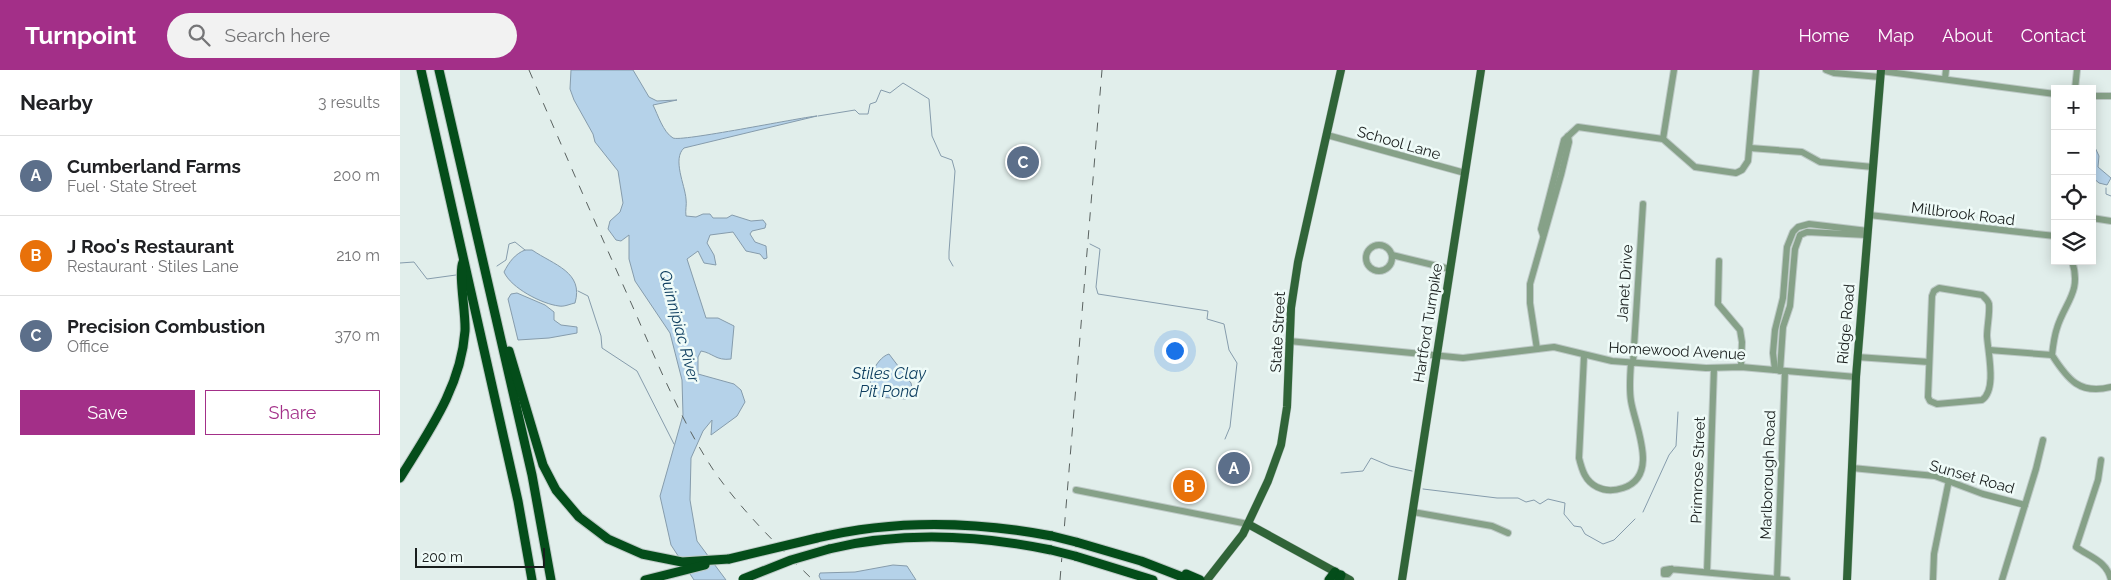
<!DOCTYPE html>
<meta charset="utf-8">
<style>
:root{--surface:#fff;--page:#f2f2f2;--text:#202124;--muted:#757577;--line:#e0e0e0;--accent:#a32f88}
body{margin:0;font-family:Raleway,sans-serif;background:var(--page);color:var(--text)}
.controls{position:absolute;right:15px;top:15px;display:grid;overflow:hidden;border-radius:0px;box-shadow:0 2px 12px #0003}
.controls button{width:45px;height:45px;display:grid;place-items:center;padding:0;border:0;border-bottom:1px solid var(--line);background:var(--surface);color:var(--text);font:25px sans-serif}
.scale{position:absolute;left:15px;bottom:12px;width:130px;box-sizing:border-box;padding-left:5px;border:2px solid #191e1d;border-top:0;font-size:14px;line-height:18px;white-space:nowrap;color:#191e1d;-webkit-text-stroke:4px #effbf8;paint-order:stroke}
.you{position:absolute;left:774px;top:280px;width:18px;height:18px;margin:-12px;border:4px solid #fff;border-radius:50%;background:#1a73e8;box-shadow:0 0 0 8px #1a73e833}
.badge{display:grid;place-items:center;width:32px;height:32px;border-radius:50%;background:var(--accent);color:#fff;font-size:16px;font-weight:700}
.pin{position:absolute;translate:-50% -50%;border:2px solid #fff;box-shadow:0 1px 5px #0006}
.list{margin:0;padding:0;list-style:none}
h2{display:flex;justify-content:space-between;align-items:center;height:65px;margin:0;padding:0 20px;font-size:21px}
h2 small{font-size:16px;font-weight:400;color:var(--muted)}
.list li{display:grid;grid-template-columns:32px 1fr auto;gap:15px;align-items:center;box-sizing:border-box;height:80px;padding:0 20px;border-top:1px solid var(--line)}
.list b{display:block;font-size:19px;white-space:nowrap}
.list p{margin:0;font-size:16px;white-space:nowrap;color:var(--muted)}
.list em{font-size:16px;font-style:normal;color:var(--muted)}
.actions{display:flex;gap:10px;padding:15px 20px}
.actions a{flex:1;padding:11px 0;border:1px solid var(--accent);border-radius:0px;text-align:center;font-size:18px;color:var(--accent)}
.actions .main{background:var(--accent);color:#fff}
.icon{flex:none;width:28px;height:28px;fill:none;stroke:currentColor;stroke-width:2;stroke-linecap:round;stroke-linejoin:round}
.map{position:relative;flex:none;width:1711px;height:510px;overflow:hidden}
header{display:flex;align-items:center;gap:30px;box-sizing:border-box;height:70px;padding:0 25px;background:var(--accent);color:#fff}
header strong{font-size:24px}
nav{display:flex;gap:28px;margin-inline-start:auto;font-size:18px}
.search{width:350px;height:45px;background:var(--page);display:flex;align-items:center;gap:12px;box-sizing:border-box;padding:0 18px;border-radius:28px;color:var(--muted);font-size:19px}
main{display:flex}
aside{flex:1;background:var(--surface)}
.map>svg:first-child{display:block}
.water{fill:#b5d2e9;stroke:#869cac}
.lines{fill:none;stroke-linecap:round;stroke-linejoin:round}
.stream{stroke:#869cac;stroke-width:1}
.minor-casing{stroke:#bdc9c6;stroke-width:8}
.major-casing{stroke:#bdc9c6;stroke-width:9}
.highway-casing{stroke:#bdc9c6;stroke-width:11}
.minor{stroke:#86a188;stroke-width:6}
.major{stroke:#306438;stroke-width:8}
.highway{stroke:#044d1a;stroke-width:9}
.rail{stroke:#5a6260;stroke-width:1;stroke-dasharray:9 9;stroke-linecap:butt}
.highway-bridge-casing{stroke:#bdc9c6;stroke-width:11;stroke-linecap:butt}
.highway-bridge{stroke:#044d1a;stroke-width:9}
.labels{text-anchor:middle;stroke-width:5;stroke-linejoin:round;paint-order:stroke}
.street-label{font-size:15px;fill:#191e1d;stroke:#effbf8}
.water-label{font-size:16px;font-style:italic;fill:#0f3f60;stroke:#effbf8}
</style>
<header>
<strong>Turnpoint</strong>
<div class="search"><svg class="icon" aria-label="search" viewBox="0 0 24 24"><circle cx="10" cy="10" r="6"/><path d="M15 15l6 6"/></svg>Search here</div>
<nav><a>Home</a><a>Map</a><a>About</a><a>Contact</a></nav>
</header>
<main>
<aside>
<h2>Nearby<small>3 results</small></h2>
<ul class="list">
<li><span class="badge" style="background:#5c6f8a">A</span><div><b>Cumberland Farms</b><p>Fuel · State Street</p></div><em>200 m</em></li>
<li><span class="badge" style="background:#e8710a">B</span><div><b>J Roo's Restaurant</b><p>Restaurant · Stiles Lane</p></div><em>210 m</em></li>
<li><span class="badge" style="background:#5c6f8a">C</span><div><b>Precision Combustion</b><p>Office</p></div><em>370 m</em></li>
</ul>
<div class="actions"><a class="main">Save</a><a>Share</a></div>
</aside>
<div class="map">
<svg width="1711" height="510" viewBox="0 0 1711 510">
<rect width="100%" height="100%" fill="#e1eeeb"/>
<!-- water -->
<g class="water">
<path d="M 171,0 L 233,0 L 249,27 L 257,31 L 277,30 L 253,35 C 258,45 263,62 273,68 C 281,72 397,48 417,46 L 284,78 C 272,89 285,115 286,129 C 287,135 285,140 286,146 L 296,147 L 303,144 L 310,144 L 313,148 L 327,148 L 332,145 L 351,151 L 363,150 L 366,154 L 365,158 L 352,161 L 350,164 L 355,172 L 366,176 L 367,188 L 364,189 L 360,184 L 346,181 L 333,162 L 310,165 L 307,173 L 314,185 L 316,195 L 304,193 L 298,181 L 287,189 L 306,248 L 318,248 L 334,256 L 331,289 C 316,291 313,283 301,281 L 298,287 L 298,304 L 334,314 L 341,320 L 345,332 L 337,346 L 311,365 L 312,350 L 303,361 L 291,388 L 290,430 L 297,471 L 326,510 L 294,510 L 271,475 L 260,426 L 283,345 L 282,310 L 270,263 L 235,211 L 229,189 L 229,165 L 221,171 L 216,170 L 208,159 L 210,151 L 220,142 L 223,133 L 218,101 L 195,72 L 193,64 L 174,30 L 170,19 Z"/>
<path d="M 1692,71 L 1699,86 L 1698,97 L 1711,108 L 1707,115 L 1699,113 L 1692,107 Z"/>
<path d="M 125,180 L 132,180 C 154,195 184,202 175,233 C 170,234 164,237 159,236 C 142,234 111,218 104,202 C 109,192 115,184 125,180 Z"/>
<path d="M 117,223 L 145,235 L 154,242 L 154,250 L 161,255 L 177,257 L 177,263 L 149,268 L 118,270 L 108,229 L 111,224 Z"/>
<path d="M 489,284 L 511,313 L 512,318 L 506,329 L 477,327 C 462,318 475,288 489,284 Z"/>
<path d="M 493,495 L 507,496 L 516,510 L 421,510 L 419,506 L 420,503 L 455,502 Z"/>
</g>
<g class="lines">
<!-- stream -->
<g class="stream">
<path d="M 418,46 L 455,40 L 459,44 L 468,44 L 470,34 L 476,32 L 481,20 L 490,23 L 503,13 L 529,29 L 532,66 L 541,86 L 552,90 L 555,101 L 549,182 L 549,189 L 553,196"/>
<path d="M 1706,118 L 1706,124 L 1711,126"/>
<path d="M 690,174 L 700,179 L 696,217 L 698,224 L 808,241 L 807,249 L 824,254 L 829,280 L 837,293 L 830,357 L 825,369"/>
<path d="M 0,193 L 14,192 L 27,209 L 56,205"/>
<path d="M 97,196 L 106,190 L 109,174 L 115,172 L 125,180"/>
<path d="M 178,221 L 188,226 L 201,266 L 202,278 L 237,301 L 274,374"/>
<path d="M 941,403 L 963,401 L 971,388 L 990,396 L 1012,401"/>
<path d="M 1023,419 L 1097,428 L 1118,428 L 1126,432 L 1134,430 L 1140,434 L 1148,429 L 1165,433 L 1164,444 L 1174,456 L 1181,457 L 1185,464 L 1203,474 L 1214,470 L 1235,449"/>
<path d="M 1243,442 L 1269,385 L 1276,376 L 1278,342"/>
</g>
<!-- minor casing -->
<g class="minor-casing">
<g id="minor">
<path d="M 1426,0 L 1434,3 L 1480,7"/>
<path d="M 1481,1 L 1655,24"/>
<path d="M 1545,9 L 1546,0"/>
<path d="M 1675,19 L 1677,0"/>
<path d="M 1692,26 L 1711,26"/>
<path d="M 927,65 L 1065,103"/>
<path d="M 1263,69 L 1274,0"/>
<path d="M 1350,78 L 1402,82 L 1420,92 L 1473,97"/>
<path d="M 1469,145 L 1655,166"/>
<path d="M 1692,148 L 1711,151"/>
<path d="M 1143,165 L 1141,159 L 1164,70 L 1178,57 L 1263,69 L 1295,97 L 1336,103 L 1342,100 L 1348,91 L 1356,0"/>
<circle cx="979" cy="188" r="13"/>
<path d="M 992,185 L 1050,199"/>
<path d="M 1319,191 L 1318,234 L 1340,260 L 1342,272 L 1341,297"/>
<path d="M 1672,191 C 1682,222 1665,232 1657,258 C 1654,267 1653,276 1652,285 C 1668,310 1680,325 1711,317"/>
<path d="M 1539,218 L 1582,225 C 1585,228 1588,230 1589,234 C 1590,244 1587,256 1587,266 C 1588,283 1597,320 1582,330 L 1537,334 L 1530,331 L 1528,327 L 1532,226 L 1534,221 Z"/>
<path d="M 889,271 L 1063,288 L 1154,277 L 1212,291 L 1306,298 L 1341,297 L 1456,307"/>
<path d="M 1137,279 L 1130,233 L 1130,214 L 1161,105 L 1169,72 L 1168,66"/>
<path d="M 1589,280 L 1652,285"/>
<path d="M 1184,286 L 1179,388 C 1182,400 1185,411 1197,417 C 1205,421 1214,421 1223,418 C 1260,406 1235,356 1231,331 C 1229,319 1230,306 1231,293"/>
<path d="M 1457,287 L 1529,292"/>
<path d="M 1233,293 L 1243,134"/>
<path d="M 1375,300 L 1373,283 L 1375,260 L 1383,228 L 1387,177 L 1393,162 L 1398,157 L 1409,154 L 1468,161"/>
<path d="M 1380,301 L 1383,257 L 1390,236 L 1395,179 L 1400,165 L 1407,162 L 1467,165"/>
<path d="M 1701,390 L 1698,410 L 1676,477 C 1690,487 1707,491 1711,510"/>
<path d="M 1452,398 L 1535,406 L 1583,424 L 1625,435"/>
<path d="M 676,420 L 848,454"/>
<path d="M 1013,442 L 1092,456 L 1108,463"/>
<path d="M 1272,499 L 1268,504 L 1264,504 L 1264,500 L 1270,499 L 1387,510"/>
<path d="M 1307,502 L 1314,298"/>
<path d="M 1377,509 L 1385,301"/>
<path d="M 1533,510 L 1534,484 L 1549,410"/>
<path d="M 1602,510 L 1636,399 L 1643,370"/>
</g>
</g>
<!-- major casing -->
<g class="major-casing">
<g id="major">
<path d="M 848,454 L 950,510"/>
<path d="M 807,510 L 843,464 L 868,411 L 881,375 L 887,337 L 891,238 L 898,192 L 941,0"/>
<path d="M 1002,510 L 1081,0"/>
<path d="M 1447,510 L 1456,307 L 1481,0"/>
</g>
</g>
<!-- highway casing -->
<g class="highway-casing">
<g id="highway">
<path d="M 21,0 L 118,431 L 132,510"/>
<path d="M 39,0 L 132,405 L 151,510"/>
<path d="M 109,281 L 143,395 L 156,420 L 179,447 L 208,469 L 242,484 L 282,492 L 329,489"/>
<path d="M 0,408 C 29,361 61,317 65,261 C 66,243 58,203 63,192"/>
<path d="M 417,468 C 495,449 573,451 652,466"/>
<path d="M 676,472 L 741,491 L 790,510"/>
<path d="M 429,479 C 502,461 578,465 651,480"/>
<path d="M 675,486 L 753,510"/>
<path d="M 786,504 L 800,510"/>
<path d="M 245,510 L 305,495"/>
<path d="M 929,510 L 935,502"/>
<path d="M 939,510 L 941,505"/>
</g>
</g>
<!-- minor -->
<use href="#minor" class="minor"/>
<!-- major -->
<use href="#major" class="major"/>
<!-- highway -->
<use href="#highway" class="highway"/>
<!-- rail -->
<g class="rail">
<path d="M 129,0 C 163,79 197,157 232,235 C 257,292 280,349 314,401 C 342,441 378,476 413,510"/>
<path d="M 660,510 L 702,0"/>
</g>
<!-- highway-bridge casing -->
<g class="highway-bridge-casing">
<g id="highway-bridge">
<path d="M 652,466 L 676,472"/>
<path d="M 651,480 L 675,486"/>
<path d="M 329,489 L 417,468"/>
<path d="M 343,509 L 391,490 L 429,479"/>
</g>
</g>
<!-- highway-bridge -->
<use href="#highway-bridge" class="highway-bridge"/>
</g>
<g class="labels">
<!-- street labels -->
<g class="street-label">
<text transform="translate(999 73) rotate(16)" y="5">School Lane</text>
<text transform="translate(1563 144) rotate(7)" y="5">Millbrook Road</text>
<text transform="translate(1225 213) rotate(-86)" y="5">Janet Drive</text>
<text transform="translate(1028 253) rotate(-81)" y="5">Hartford Turnpike</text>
<text transform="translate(1446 254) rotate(-85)" y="5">Ridge Road</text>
<text transform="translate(878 262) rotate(-87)" y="5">State Street</text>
<text transform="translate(1277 281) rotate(3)" y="5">Homewood Avenue</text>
<text transform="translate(1298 400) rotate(-88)" y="5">Primrose Street</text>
<text transform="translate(1368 405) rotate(-88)" y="5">Marlborough Road</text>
<text transform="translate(1572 407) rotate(16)" y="5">Sunset Road</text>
</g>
<!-- water labels -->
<g class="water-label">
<text transform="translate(280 256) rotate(75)" y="6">Quinnipiac River</text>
<text x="489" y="309">Stiles Clay<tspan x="489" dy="18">Pit Pond</tspan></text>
</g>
</g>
</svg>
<div class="controls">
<button>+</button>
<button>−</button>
<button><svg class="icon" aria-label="locate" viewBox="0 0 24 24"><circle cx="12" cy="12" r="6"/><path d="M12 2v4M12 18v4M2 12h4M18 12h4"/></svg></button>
<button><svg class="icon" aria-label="layers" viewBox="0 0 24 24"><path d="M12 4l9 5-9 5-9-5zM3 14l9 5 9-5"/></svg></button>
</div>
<div class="scale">200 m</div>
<div class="you"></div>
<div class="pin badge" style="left:834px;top:398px;background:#5c6f8a">A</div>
<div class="pin badge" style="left:789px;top:416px;background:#e8710a">B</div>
<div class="pin badge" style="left:623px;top:92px;background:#5c6f8a">C</div>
</div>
</main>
